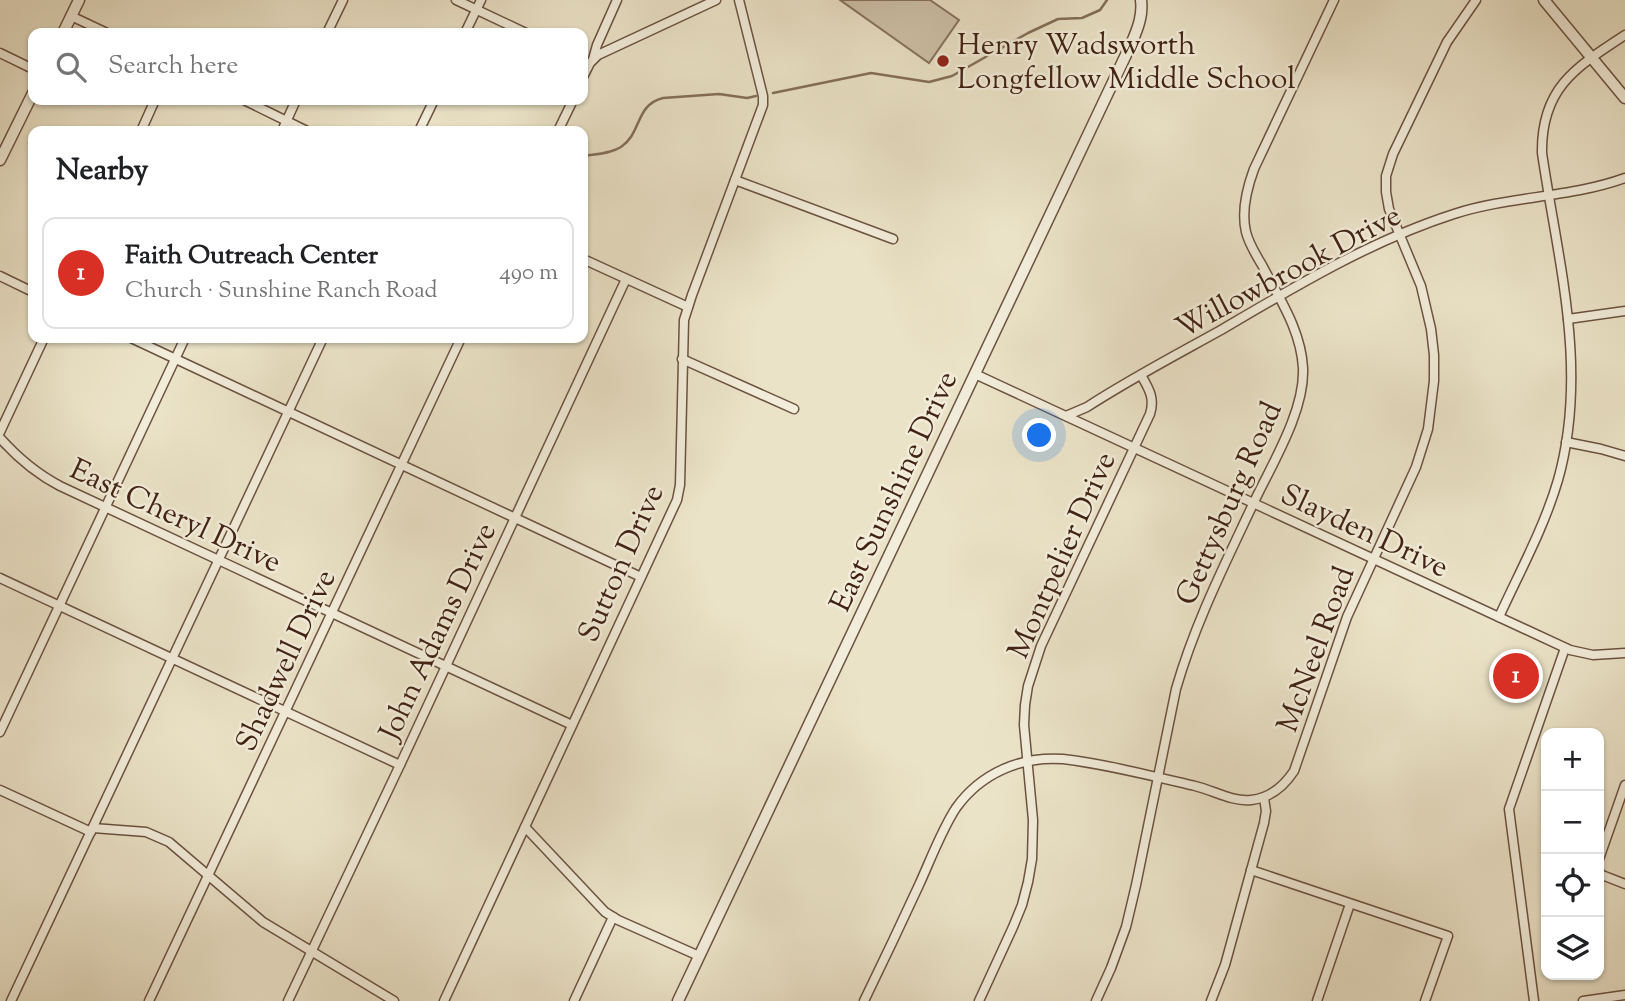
<!DOCTYPE html>
<meta charset="utf-8">
<style>
:root{--surface:#fff;--page:#f2f2f2;--text:#202124;--muted:#757577;--line:#e0e0e0;--accent:#d93025}
body{margin:0;font-family:"Sorts Mill Goudy",serif;background:var(--page);color:var(--text)}
.controls{position:absolute;right:21px;bottom:21px;display:grid;overflow:hidden;border-radius:14px;box-shadow:0 2px 5px #0004}
.controls button{width:63px;height:63px;display:grid;place-items:center;padding:0;border:0;border-bottom:2px solid var(--line);background:var(--surface);color:var(--text);font:35px sans-serif}
.you{position:absolute;left:1040px;top:436px;width:24px;height:24px;margin:-18px;border:5px solid #fff;border-radius:50%;background:#1a73e8;box-shadow:0 0 0 10px #1a73e833}
.badge{display:grid;place-items:center;width:46px;height:46px;border-radius:50%;background:var(--accent);color:#fff;font-size:23px;font-weight:700}
.pin{position:absolute;translate:-50% -50%;border:4px solid #fff;box-shadow:0 2px 7px #0006}
.list{margin:0;padding:0;list-style:none}
h2{display:flex;justify-content:space-between;align-items:center;height:91px;margin:0;padding:0 28px;font-size:30px}
h2 small{font-size:23px;font-weight:400;color:var(--muted)}
.list li{display:grid;grid-template-columns:46px 1fr auto;gap:21px;align-items:center;box-sizing:border-box;height:112px;margin:0 14px 14px;padding:0 14px;border:2px solid var(--line);border-radius:14px}
.list b{display:block;font-size:26px;white-space:nowrap}
.list p{margin:0;font-size:23px;white-space:nowrap;color:var(--muted)}
.list em{font-size:23px;font-style:normal;color:var(--muted)}
.icon{flex:none;width:38px;height:38px;fill:none;stroke:currentColor;stroke-width:2;stroke-linecap:round;stroke-linejoin:round}
.map{position:relative;flex:none;width:1625px;height:1001px;overflow:hidden}
.search{position:absolute;background:var(--surface);box-shadow:0 2px 5px #0004;left:28px;top:28px;width:560px;height:77px;display:flex;align-items:center;gap:18px;box-sizing:border-box;padding:0 24px;border-radius:14px;color:var(--muted);font-size:26px}
.panel{position:absolute;background:var(--surface);box-shadow:0 2px 5px #0004;left:28px;top:126px;width:560px;height:217px;border-radius:14px}
.map>svg:first-child{display:block}
.green{fill:#cec2a9;stroke:#88725e;stroke-width:2}
.lines{fill:none;stroke-linecap:round;stroke-linejoin:round}
.stream{stroke:#846e5a;stroke-width:2.5}
.minor-casing{stroke:#6c5240;stroke-width:11}
.tertiary-casing{stroke:#6c5240;stroke-width:13}
.minor{stroke:#f2eddb;stroke-width:8}
.tertiary{stroke:#f2eddb;stroke-width:10}
.poi-dot{fill:#8f2418;stroke:#f2eddb;stroke-width:2.5}
.labels{text-anchor:middle;stroke-width:5;stroke-linejoin:round;paint-order:stroke}
.poi-label{font-size:30px;fill:#412213;stroke:#f2eddb;text-anchor:start}
.street-label{font-size:30px;fill:#412213;stroke:#f2eddb}
</style>
<div class="map">
<svg width="1625" height="1001" viewBox="0 0 1625 1001">
<rect width="100%" height="100%" fill="#ebe3c8"/>
<filter id="stains"><feTurbulence type="fractalNoise" baseFrequency=".00286" numOctaves="4"/><feColorMatrix values="0 0 0 0 .2 0 0 0 0 .09 0 0 0 0 .02 0 0 0 .5 -.17"/></filter>
<radialGradient id="worn" r=".72"><stop offset=".6" stop-color="#630" stop-opacity="0"/><stop offset="1" stop-color="#630" stop-opacity=".3"/></radialGradient>
<!-- green -->
<path class="green" d="M 840,0 L 930,0 L 959,20 L 929,63 Z"/>
<g class="lines">
<!-- stream -->
<g class="stream">
<path d="M 773,93 L 871,73 L 929,82 L 952,76 L 1028,33 L 1058,19 L 1082,18 L 1100,10 L 1107,0"/>
<path d="M 583,156 C 595,154 610,154 621,147 C 642,133 635,105 663,98 L 719,94 L 747,98 L 756,96"/>
</g>
<!-- minor casing -->
<g class="minor-casing">
<g id="minor">
<path d="M 456,0 L 526,33"/>
<path d="M 71,16 L 107,33"/>
<path d="M 327,33 L 343,0"/>
<path d="M 465,33 L 481,0"/>
<path d="M 0,53 L 33,69"/>
<path d="M 593,59 L 597,45 L 617,0"/>
<path d="M 583,77 L 590,63 L 598,55 L 716,0"/>
<path d="M 244,100 L 307,131"/>
<path d="M 141,131 L 155,100"/>
<path d="M 282,131 L 296,100"/>
<path d="M 419,131 L 434,100"/>
<path d="M 558,131 L 573,100"/>
<path d="M 735,180 L 893,239"/>
<path d="M 583,259 L 688,307"/>
<path d="M 0,276 L 33,292"/>
<path d="M 1568,319 L 1625,311"/>
<path d="M 131,338 L 641,577"/>
<path d="M 682,359 L 794,409"/>
<path d="M 975,374 L 1570,650 L 1593,655 L 1625,653"/>
<path d="M 1066,416 L 1087,407 C 1130,379 1176,355 1221,330 C 1296,286 1370,241 1454,214 C 1509,196 1570,198 1625,178"/>
<path d="M 0,432 L 44,338"/>
<path d="M 0,438 C 17,457 37,474 60,486 L 572,725"/>
<path d="M 1566,442 L 1601,449 L 1625,456"/>
<path d="M 0,578 L 400,765"/>
<path d="M 1499,617 C 1519,573 1544,528 1558,480 C 1589,370 1558,262 1542,153 C 1541,88 1576,67 1625,35"/>
<path d="M 0,732 L 185,338"/>
<path d="M 0,790 L 91,832"/>
<path d="M 525,827 L 605,912 L 618,920 L 699,956"/>
<path d="M 93,828 L 146,832 L 169,842 L 263,922 L 394,1001"/>
<path d="M 1599,859 L 1625,785"/>
<path d="M 1251,870 L 1448,936 L 1425,1001"/>
<path d="M 1599,872 L 1602,875 L 1625,884"/>
<path d="M 11,1001 L 323,338"/>
<path d="M 149,1001 L 461,338"/>
<path d="M 288,1001 L 400,765 L 626,279"/>
<path d="M 444,1001 L 677,500 L 680,485 L 684,320 L 692,295 L 763,105 L 763,96 L 739,0"/>
<path d="M 574,1001 L 613,917"/>
<path d="M 864,1001 C 883,962 901,924 919,885 C 930,861 942,829 956,808 C 981,773 1021,756 1063,759 C 1105,764 1153,776 1195,786 C 1213,790 1232,802 1251,800 C 1271,798 1284,786 1294,771 L 1347,617 L 1416,467 L 1428,429 L 1434,381 L 1434,355 L 1431,329 L 1421,286 L 1389,209 L 1386,192 L 1386,176 L 1393,154 L 1447,42 L 1476,0"/>
<path d="M 979,1001 L 1013,927 L 1022,905 L 1028,882 L 1032,859 L 1033,820 L 1024,725 L 1025,705 L 1028,686 L 1041,646 L 1150,414 C 1155,398 1149,389 1141,375"/>
<path d="M 1096,1001 L 1111,968 L 1126,927 L 1136,885 L 1176,689 C 1195,623 1225,564 1254,502 C 1272,464 1305,411 1303,368 C 1301,330 1279,298 1262,265 C 1256,255 1249,244 1246,232 C 1241,211 1247,188 1254,169 L 1334,0"/>
<path d="M 1211,1001 L 1225,965 L 1264,823 L 1266,811 L 1264,798"/>
<path d="M 1317,1001 L 1350,904"/>
<path d="M 1534,1001 L 1509,809 L 1565,648"/>
<path d="M 1583,1001 L 1625,995"/>
</g>
</g>
<!-- tertiary casing -->
<g class="tertiary-casing">
<g id="tertiary">
<path d="M 1544,0 L 1625,98"/>
<path d="M 63,33 L 79,0"/>
<path d="M 0,160 L 33,93"/>
<path d="M 678,1001 L 1132,42 C 1138,28 1143,15 1141,0"/>
</g>
</g>
<!-- minor -->
<use href="#minor" class="minor"/>
<!-- tertiary -->
<use href="#tertiary" class="tertiary"/>
</g>
<!-- markers -->
<circle class="poi-dot" cx="943" cy="61" r="7"/>
<g class="labels">
<!-- poi labels -->
<g class="poi-label">
<text x="957" y="54">Henry Wadsworth<tspan x="957" dy="34">Longfellow Middle School</tspan></text>
</g>
<!-- street labels -->
<g class="street-label">
<text transform="translate(1288 271) rotate(-28)" y="10">Willowbrook Drive</text>
<text transform="translate(893 491) rotate(-65)" y="10">East Sunshine Drive</text>
<text transform="translate(1228 503) rotate(-66)" y="10">Gettysburg Road</text>
<text transform="translate(176 515) rotate(25)" y="10">East Cheryl Drive</text>
<text transform="translate(1365 530) rotate(25)" y="10">Slayden Drive</text>
<text transform="translate(1061 555) rotate(-66)" y="10">Montpelier Drive</text>
<text transform="translate(620 563) rotate(-66)" y="10">Sutton Drive</text>
<text transform="translate(437 631) rotate(-65)" y="10">John Adams Drive</text>
<text transform="translate(1315 649) rotate(-70)" y="10">McNeel Road</text>
<text transform="translate(285 660) rotate(-65)" y="10">Shadwell Drive</text>
</g>
</g>
<rect width="100%" height="100%" filter="url(#stains)"/>
<rect width="100%" height="100%" fill="url(#worn)"/>
</svg>
<div class="controls">
<button>+</button>
<button>−</button>
<button><svg class="icon" aria-label="locate" viewBox="0 0 24 24"><circle cx="12" cy="12" r="6"/><path d="M12 2v4M12 18v4M2 12h4M18 12h4"/></svg></button>
<button><svg class="icon" aria-label="layers" viewBox="0 0 24 24"><path d="M12 4l9 5-9 5-9-5zM3 14l9 5 9-5"/></svg></button>
</div>
<div class="you"></div>
<div class="pin badge" style="left:1516px;top:676px">1</div>
<div class="search"><svg class="icon" aria-label="search" viewBox="0 0 24 24"><circle cx="10" cy="10" r="6"/><path d="M15 15l6 6"/></svg>Search here</div>
<section class="panel">
<h2>Nearby<small></small></h2>
<ul class="list">
<li><span class="badge">1</span><div><b>Faith Outreach Center</b><p>Church · Sunshine Ranch Road</p></div><em>490 m</em></li>
</ul>
</section>
</div>
